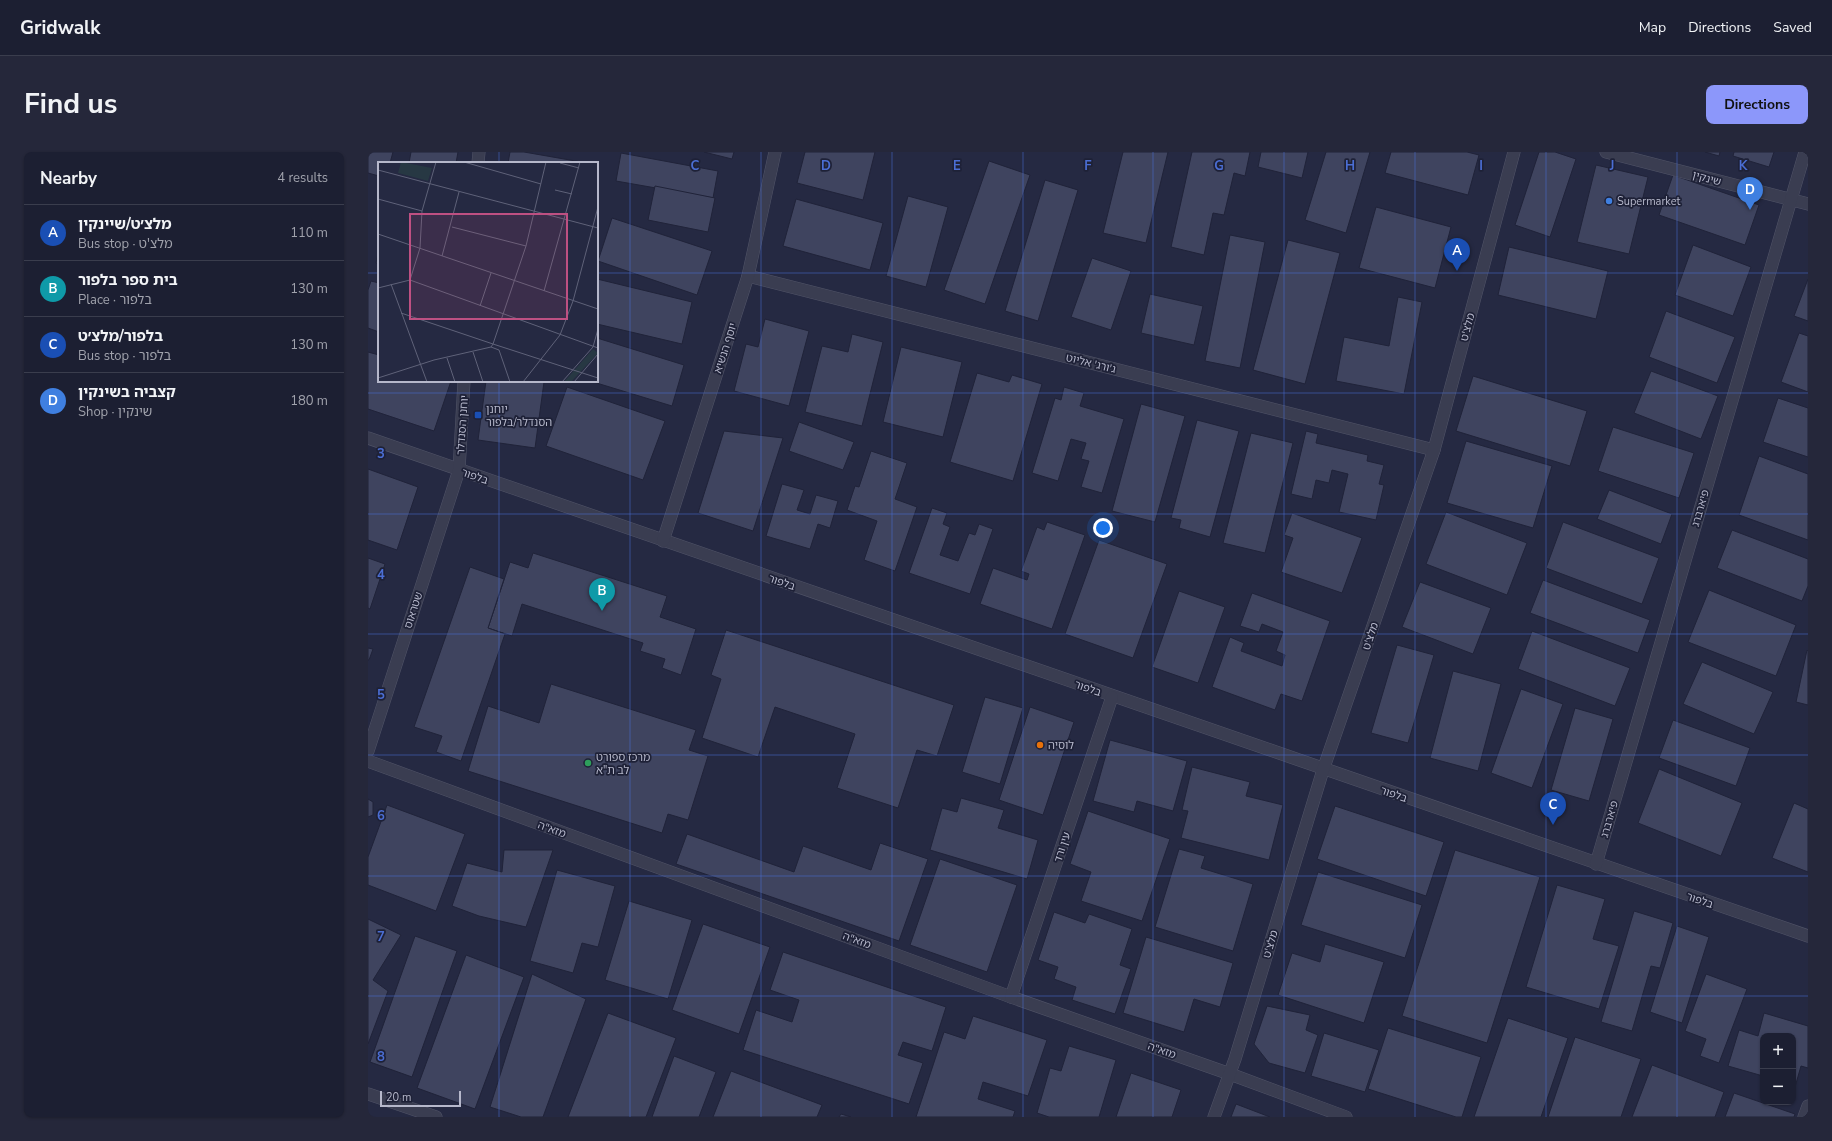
<!DOCTYPE html>
<meta charset="utf-8">
<style>
:root{--surface:#1c1f32;--page:#25273a;--text:#f1f3f6;--muted:#a0a2ac;--line:#3a3d4d;--accent:#8c97fa}
body{margin:0;font-family:"Nunito Sans","Noto Sans Hebrew",sans-serif;background:var(--page);color:var(--text)}
.controls{position:absolute;right:12px;bottom:12px;display:grid;overflow:hidden;border-radius:8px;box-shadow:0 1px 3px #0004}
.controls button{width:36px;height:36px;display:grid;place-items:center;padding:0;border:0;border-bottom:1px solid var(--line);background:var(--surface);color:var(--text);font:20px sans-serif}
.scale{position:absolute;left:12px;bottom:10px;width:81px;box-sizing:border-box;padding-left:4px;border:2px solid #b6b8cb;border-top:0;font-size:11px;line-height:14px;white-space:nowrap;color:#b6b8cb;-webkit-text-stroke:3px #1e2137;paint-order:stroke}
.you{position:absolute;left:735px;top:376px;width:14px;height:14px;margin:-10px;border:3px solid #fff;border-radius:50%;background:#1a73e8;box-shadow:0 0 0 6px #1a73e833}
.badge{display:grid;place-items:center;width:26px;height:26px;border-radius:50%;background:var(--accent);color:#fff;font-size:13px;font-weight:700}
.pin{position:absolute;translate:-50% -33px;filter:drop-shadow(0 1px 2px #0008)}
.pin::after{content:'';position:absolute;top:21px;width:14px;height:12px;background:inherit;clip-path:polygon(0 0,100% 0,50% 100%)}
.list{margin:0;padding:0;list-style:none}
h2{display:flex;justify-content:space-between;align-items:center;height:52px;margin:0;padding:0 16px;font-size:17px}
h2 small{font-size:13px;font-weight:400;color:var(--muted)}
.list li{display:grid;grid-template-columns:26px 1fr auto;gap:12px;align-items:center;box-sizing:border-box;height:56px;padding:0 16px;border-top:1px solid var(--line)}
.list b{display:block;font-size:15px;white-space:nowrap}
.list p{margin:0;font-size:13px;white-space:nowrap;color:var(--muted)}
.list em{font-size:13px;font-style:normal;color:var(--muted)}
.map{position:relative;flex:none;width:1440px;height:965px;overflow:hidden;border-radius:8px}
header{display:flex;align-items:center;gap:24px;box-sizing:border-box;height:56px;padding:0 20px;background:var(--surface);border-bottom:1px solid var(--line)}
header strong{font-size:19px}
nav{display:flex;gap:22px;margin-inline-start:auto;font-size:14px}
.intro{display:flex;align-items:center;justify-content:space-between;box-sizing:border-box;height:96px;padding:0 24px}
h1{margin:0;font-size:28px}
.button{padding:10px 18px;border-radius:8px;background:var(--accent);color:#111;font-size:14px;font-weight:700}
main{display:flex;gap:24px;padding:0 24px}
aside{flex:1;background:var(--surface);border-radius:8px;box-shadow:0 1px 3px #0004}
.map>svg:first-child{display:block}
.building{fill:#3f445f;stroke:#202339}
.lines{fill:none;stroke-linecap:round;stroke-linejoin:round}
.minor-casing{stroke:#515468;stroke-width:13}
.minor{stroke:#3a3d51;stroke-width:12}
.grid{fill:none;stroke:#4b6ed4;stroke-width:1;stroke-opacity:0.55}
.shop-dot{fill:#3f7fe0;stroke:#1e2137;stroke-width:1.5}
.transit-dot{fill:#1a4fb4;stroke:#1e2137;stroke-width:1.5}
.food-dot{fill:#e8710a;stroke:#1e2137;stroke-width:1.5}
.leisure-dot{fill:#2e9e5b;stroke:#1e2137;stroke-width:1.5}
.labels{text-anchor:middle;stroke-width:3.5;stroke-linejoin:round;paint-order:stroke}
.street-label{font-size:11px;fill:#b6b8cb;stroke:#1e2137}
.poi-label{font-size:11px;fill:#b6b8cb;stroke:#1e2137;text-anchor:start}
.inset-road{fill:none;stroke:#5f6279;stroke-width:1}
.view{fill:#be5082;fill-opacity:0.15;stroke:#be5082;stroke-width:2}
.inset-edge{fill:none;stroke:#b6b8cb;stroke-width:2}
.grid-label{font-size:13px;text-anchor:middle;font-weight:bold;fill:#4b6ed4;stroke:#1e2137;stroke-width:3.5;stroke-linejoin:round;paint-order:stroke}
</style>
<header>
<strong>Gridwalk</strong>
<nav><a>Map</a><a>Directions</a><a>Saved</a></nav>
</header>
<div class="intro"><h1>Find us</h1><a class="button">Directions</a></div>
<main>
<aside>
<h2>Nearby<small>4 results</small></h2>
<ul class="list">
<li><span class="badge" style="background:#1a4fb4">A</span><div><b>מלצ׳ט/שיינקין</b><p>Bus stop · מלצ'ט</p></div><em>110 m</em></li>
<li><span class="badge" style="background:#0f9aa8">B</span><div><b>בית ספר בלפור</b><p>Place · בלפור</p></div><em>130 m</em></li>
<li><span class="badge" style="background:#1a4fb4">C</span><div><b>בלפור/מלצ׳ט</b><p>Bus stop · בלפור</p></div><em>130 m</em></li>
<li><span class="badge" style="background:#3f7fe0">D</span><div><b>קצביה בשינקין</b><p>Shop · שינקין</p></div><em>180 m</em></li>
</ul>
</aside>
<div class="map">
<svg width="1440" height="965" viewBox="0 0 1440 965">
<rect width="100%" height="100%" fill="#252942"/>
<!-- building -->
<g class="building">
<path d="M 0,0 L 25,0 L 22,11 L 11,11 L 11,24 L 0,21 Z"/>
<path d="M 43,0 L 90,0 L 88,11 L 41,11 Z"/>
<path d="M 142,0 L 156,0 L 219,11 L 140,11 Z"/>
<path d="M 336,0 L 366,0 L 364,7 Z"/>
<path d="M 437,0 L 507,0 L 495,48 L 429,31 Z"/>
<path d="M 755,0 L 800,0 L 778,91 L 735,81 Z"/>
<path d="M 824,0 L 882,0 L 877,24 L 866,21 L 856,63 L 845,61 L 836,103 L 803,95 Z"/>
<path d="M 893,0 L 940,0 L 934,26 L 890,15 Z"/>
<path d="M 958,0 L 1002,0 L 978,81 L 937,68 Z"/>
<path d="M 1023,0 L 1099,0 L 1111,3 L 1100,43 L 1017,21 Z"/>
<path d="M 1171,0 L 1187,0 L 1208,7 L 1182,85 L 1147,73 Z"/>
<path d="M 1337,0 L 1352,0 L 1351,4 Z"/>
<path d="M 1366,0 L 1406,0 L 1401,15 L 1365,4 Z"/>
<path d="M 253,1 L 350,19 L 345,46 L 248,29 Z"/>
<path d="M 621,9 L 662,23 L 617,152 L 576,138 Z"/>
<path d="M 1228,13 L 1280,25 L 1261,102 L 1209,90 Z"/>
<path d="M 1305,23 L 1391,53 L 1377,93 L 1291,63 Z"/>
<path d="M 677,28 L 710,38 L 670,169 L 637,159 Z"/>
<path d="M 287,34 L 347,46 L 340,80 L 280,68 Z"/>
<path d="M 540,44 L 580,55 L 558,135 L 518,124 Z"/>
<path d="M 428,47 L 515,71 L 502,118 L 415,94 Z"/>
<path d="M 1008,55 L 1083,75 L 1067,136 L 991,116 Z"/>
<path d="M 244,66 L 344,99 L 329,143 L 230,109 Z"/>
<path d="M 862,83 L 897,90 L 872,216 L 837,209 Z"/>
<path d="M 920,88 L 972,101 L 937,232 L 885,218 Z"/>
<path d="M 1325,93 L 1383,115 L 1365,164 L 1307,143 Z"/>
<path d="M 1141,95 L 1240,119 L 1228,167 L 1130,143 Z"/>
<path d="M 11,98 L 11,112 L 8,111 Z"/>
<path d="M 724,106 L 763,119 L 743,178 L 703,165 Z"/>
<path d="M 229,127 L 324,150 L 314,192 L 229,172 Z"/>
<path d="M 1440,127 L 1440,169 L 1426,164 Z"/>
<path d="M 3,129 L 11,131 L 11,180 L 0,176 L 0,138 Z"/>
<path d="M 782,142 L 835,154 L 826,193 L 773,181 Z"/>
<path d="M 1030,145 L 1054,150 L 1036,242 L 968,229 L 976,185 L 1021,194 Z"/>
<path d="M 1298,159 L 1367,185 L 1349,231 L 1281,205 Z"/>
<path d="M 397,167 L 441,179 L 421,254 L 366,239 L 378,192 L 390,195 Z"/>
<path d="M 1431,181 L 1440,184 L 1440,240 L 1413,230 Z"/>
<path d="M 484,182 L 515,190 L 494,274 L 437,260 L 454,194 L 480,200 Z"/>
<path d="M 229,186 L 316,213 L 304,254 L 222,229 L 229,229 Z"/>
<path d="M 533,195 L 594,210 L 575,285 L 515,270 Z"/>
<path d="M 0,200 L 11,203 L 11,229 L 83,229 L 66,279 L 0,257 Z"/>
<path d="M 1283,219 L 1350,244 L 1333,287 L 1266,261 Z"/>
<path d="M 609,221 L 641,230 L 644,223 L 674,232 L 645,329 L 582,310 Z"/>
<path d="M 1105,224 L 1219,259 L 1202,314 L 1088,279 Z"/>
<path d="M 118,229 L 176,230 L 167,296 L 110,288 Z"/>
<path d="M 199,235 L 297,269 L 275,328 L 178,294 Z"/>
<path d="M 696,235 L 716,241 L 712,254 L 756,267 L 734,341 L 713,335 L 721,309 L 713,307 L 718,291 L 703,287 L 690,329 L 664,321 L 687,246 L 693,248 Z"/>
<path d="M 1410,246 L 1440,256 L 1440,305 L 1395,290 Z"/>
<path d="M 773,252 L 817,264 L 787,370 L 744,359 Z"/>
<path d="M 829,268 L 871,279 L 842,385 L 811,376 L 813,368 L 803,366 Z"/>
<path d="M 431,270 L 486,290 L 475,318 L 421,299 Z"/>
<path d="M 1245,275 L 1326,301 L 1311,346 L 1230,319 Z"/>
<path d="M 356,279 L 415,286 L 385,379 L 330,361 Z"/>
<path d="M 938,279 L 950,282 L 948,291 L 1000,303 L 999,309 L 1016,313 L 1011,332 L 1016,333 L 1008,368 L 971,360 L 980,322 L 964,318 L 961,331 L 948,328 L 944,347 L 923,342 Z"/>
<path d="M 883,281 L 925,291 L 897,401 L 855,391 Z"/>
<path d="M 1098,289 L 1184,314 L 1165,376 L 1079,351 Z"/>
<path d="M 503,299 L 539,311 L 527,347 L 549,355 L 527,419 L 496,408 L 509,369 L 479,358 L 487,334 L 491,335 Z"/>
<path d="M 1391,304 L 1440,322 L 1440,388 L 1371,363 Z"/>
<path d="M 0,317 L 50,335 L 29,398 L 0,388 Z"/>
<path d="M 414,332 L 436,338 L 429,358 L 442,362 L 448,343 L 470,349 L 462,376 L 450,372 L 442,397 L 398,384 Z"/>
<path d="M 1241,338 L 1304,362 L 1293,392 L 1229,367 Z"/>
<path d="M 564,356 L 579,361 L 575,372 L 582,375 L 572,403 L 590,409 L 601,381 L 607,383 L 611,372 L 625,377 L 602,442 L 541,421 Z"/>
<path d="M 1078,360 L 1159,391 L 1139,443 L 1058,412 Z"/>
<path d="M 924,361 L 994,386 L 974,441 L 913,420 L 925,386 L 916,383 Z"/>
<path d="M 679,370 L 717,383 L 684,477 L 612,452 L 625,416 L 659,428 L 661,422 L 653,419 L 669,375 L 676,378 Z"/>
<path d="M 1195,370 L 1291,406 L 1274,452 L 1178,416 Z"/>
<path d="M 1364,378 L 1440,407 L 1440,434 L 1434,449 L 1349,416 Z"/>
<path d="M 731,388 L 799,412 L 765,506 L 697,482 Z"/>
<path d="M 165,401 L 299,444 L 292,465 L 328,477 L 313,523 L 294,516 L 297,507 L 272,499 L 275,491 L 154,452 L 144,484 L 120,476 L 142,410 L 160,416 Z"/>
<path d="M 0,406 L 17,412 L 2,457 L 0,456 Z"/>
<path d="M 102,415 L 136,427 L 120,476 L 137,482 L 93,609 L 68,600 L 74,584 L 46,575 Z"/>
<path d="M 1175,428 L 1282,468 L 1270,501 L 1162,461 Z"/>
<path d="M 1052,430 L 1123,456 L 1105,502 L 1034,475 Z"/>
<path d="M 1341,438 L 1428,473 L 1408,524 L 1320,490 Z"/>
<path d="M 811,439 L 857,455 L 830,531 L 784,515 Z"/>
<path d="M 884,441 L 962,469 L 934,549 L 913,542 L 907,558 L 844,535 L 862,485 L 876,491 L 873,499 L 914,514 L 917,503 L 908,499 L 915,480 L 894,472 L 891,480 L 872,474 Z"/>
<path d="M 358,478 L 586,553 L 569,604 L 549,598 L 530,656 L 469,636 L 487,582 L 407,555 L 390,605 L 334,586 L 353,527 L 343,523 Z"/>
<path d="M 1164,479 L 1262,516 L 1247,554 L 1150,517 Z"/>
<path d="M 1029,493 L 1066,503 L 1040,591 L 1003,581 Z"/>
<path d="M 0,496 L 5,497 L 1,508 L 0,508 Z"/>
<path d="M 1439,498 L 1440,499 L 1440,553 L 1428,550 Z"/>
<path d="M 1334,510 L 1405,540 L 1386,582 L 1315,552 Z"/>
<path d="M 1085,519 L 1133,532 L 1110,619 L 1062,606 Z"/>
<path d="M 183,532 L 328,578 L 321,598 L 340,604 L 320,668 L 300,662 L 294,681 L 100,619 L 120,554 L 171,571 Z"/>
<path d="M 1153,537 L 1195,552 L 1164,636 L 1123,621 Z"/>
<path d="M 617,545 L 655,556 L 632,632 L 594,620 Z"/>
<path d="M 662,555 L 706,570 L 675,663 L 631,648 Z"/>
<path d="M 1207,556 L 1245,567 L 1221,649 L 1183,638 Z"/>
<path d="M 1305,568 L 1382,596 L 1368,634 L 1291,606 Z"/>
<path d="M 742,588 L 819,609 L 805,659 L 769,649 L 766,660 L 725,649 Z"/>
<path d="M 824,615 L 882,630 L 878,644 L 915,653 L 901,708 L 813,686 L 820,659 L 814,658 Z"/>
<path d="M 1291,617 L 1374,651 L 1353,704 L 1270,671 Z"/>
<path d="M 593,646 L 636,658 L 630,676 L 670,688 L 659,727 L 562,698 L 574,656 L 589,660 Z"/>
<path d="M 0,647 L 5,650 L 5,663 L 0,665 Z"/>
<path d="M 1426,651 L 1440,657 L 1440,720 L 1404,706 Z"/>
<path d="M 19,653 L 97,682 L 68,759 L 0,733 L 0,705 Z"/>
<path d="M 967,654 L 1076,690 L 1058,744 L 949,707 Z"/>
<path d="M 720,659 L 802,687 L 774,769 L 713,749 L 723,720 L 702,712 Z"/>
<path d="M 319,682 L 426,720 L 435,694 L 503,718 L 512,691 L 560,707 L 531,789 L 308,712 Z"/>
<path d="M 811,697 L 837,704 L 833,716 L 885,732 L 865,799 L 787,775 Z"/>
<path d="M 136,698 L 185,698 L 158,775 L 111,764 L 84,754 L 99,711 L 134,720 Z"/>
<path d="M 1087,698 L 1172,725 L 1119,891 L 1034,864 Z"/>
<path d="M 572,707 L 649,733 L 619,820 L 542,793 Z"/>
<path d="M 189,718 L 247,734 L 230,795 L 214,791 L 205,821 L 162,809 Z"/>
<path d="M 950,720 L 1054,753 L 1037,806 L 933,773 Z"/>
<path d="M 1189,733 L 1237,747 L 1225,787 L 1251,794 L 1231,857 L 1158,835 Z"/>
<path d="M 261,749 L 324,768 L 300,847 L 237,828 Z"/>
<path d="M 1266,759 L 1305,771 L 1292,816 L 1283,814 L 1264,879 L 1233,870 Z"/>
<path d="M 686,760 L 717,771 L 721,762 L 764,777 L 752,813 L 763,817 L 747,862 L 704,848 L 708,835 L 686,827 L 690,815 L 670,808 Z"/>
<path d="M 0,767 L 33,783 L 5,828 L 20,839 L 0,892 Z"/>
<path d="M 335,772 L 402,795 L 371,882 L 304,858 Z"/>
<path d="M 1309,774 L 1341,785 L 1314,871 L 1282,860 Z"/>
<path d="M 47,784 L 89,799 L 44,925 L 2,910 Z"/>
<path d="M 778,785 L 865,811 L 852,855 L 826,847 L 816,880 L 755,861 Z"/>
<path d="M 957,792 L 1016,810 L 996,871 L 910,843 L 924,801 L 952,810 Z"/>
<path d="M 415,800 L 578,855 L 564,899 L 535,890 L 530,903 L 555,911 L 541,952 L 375,898 L 388,858 L 424,870 L 431,848 L 402,838 Z"/>
<path d="M 98,803 L 156,825 L 107,957 L 49,936 Z"/>
<path d="M 164,822 L 218,847 L 175,965 L 153,965 L 122,955 Z"/>
<path d="M 1338,822 L 1379,837 L 1351,911 L 1332,904 L 1338,887 L 1317,879 Z"/>
<path d="M 899,854 L 942,863 L 938,878 L 950,883 L 937,921 L 901,911 L 886,892 Z"/>
<path d="M 240,861 L 308,886 L 278,965 L 200,965 Z"/>
<path d="M 1396,861 L 1440,874 L 1440,916 L 1433,914 L 1425,942 L 1425,884 L 1395,884 L 1395,924 L 1360,914 L 1371,878 L 1390,884 Z"/>
<path d="M 605,864 L 679,888 L 660,944 L 615,930 L 610,947 L 647,959 L 645,965 L 548,965 L 576,880 L 597,887 Z"/>
<path d="M 1140,866 L 1200,886 L 1173,965 L 1106,965 Z"/>
<path d="M 1020,876 L 1113,905 L 1094,965 L 1088,965 L 1000,937 Z"/>
<path d="M 956,881 L 1011,898 L 997,940 L 943,924 Z"/>
<path d="M 1207,885 L 1273,907 L 1253,965 L 1180,965 Z"/>
<path d="M 701,894 L 748,908 L 731,965 L 681,965 L 669,961 L 682,916 L 693,919 Z"/>
<path d="M 306,904 L 348,920 L 331,965 L 284,965 Z"/>
<path d="M 1284,913 L 1356,940 L 1347,965 L 1264,965 Z"/>
<path d="M 363,919 L 454,953 L 449,965 L 345,965 Z"/>
<path d="M 763,921 L 813,938 L 804,965 L 748,965 Z"/>
<path d="M 1366,941 L 1427,962 L 1426,965 L 1357,965 Z"/>
<path d="M 868,952 L 902,965 L 863,965 Z"/>
<path d="M 473,962 L 483,965 L 471,965 Z"/>
</g>
<g class="lines">
<!-- minor casing -->
<g class="minor-casing">
<g id="minor">
<path d="M 1238,0 L 1440,52"/>
<path d="M 110,11 L 111,0"/>
<path d="M 380,124 L 1066,298"/>
<path d="M 0,286 L 1440,784"/>
<path d="M 295,389 L 380,124 L 407,0"/>
<path d="M 0,599 L 91,318 L 96,229"/>
<path d="M 0,609 L 643,845 L 862,922 L 978,965"/>
<path d="M 1228,712 L 1437,0"/>
<path d="M 643,845 L 744,545"/>
<path d="M 0,942 L 68,965"/>
<path d="M 846,965 L 867,907 L 955,618 L 1066,298 L 1146,0"/>
<path d="M 1436,965 L 1440,954"/>
</g>
</g>
<!-- minor -->
<use href="#minor" class="minor"/>
</g>
<!-- grid -->
<path class="grid" d="M 131,0 L 131,11M 262,0 L 262,965M 393,0 L 393,965M 524,0 L 524,965M 655,0 L 655,965M 785,0 L 785,965M 916,0 L 916,965M 1047,0 L 1047,965M 1178,0 L 1178,965M 1309,0 L 1309,965M 0,121 L 11,121M 229,121 L 1440,121M 131,229 L 131,965M 0,241 L 1440,241M 0,362 L 1440,362M 0,482 L 1440,482M 0,603 L 1440,603M 0,724 L 1440,724M 0,844 L 1440,844"/>
<!-- markers -->
<circle class="shop-dot" cx="1241" cy="49" r="4"/>
<rect class="transit-dot" x="106" y="259" width="8" height="8" rx="2"/>
<circle class="food-dot" cx="672" cy="593" r="4"/>
<circle class="leisure-dot" cx="220" cy="611" r="4"/>
<g class="labels">
<!-- street labels -->
<g class="street-label">
<text transform="translate(1339 26) rotate(15)" y="4">שינקין</text>
<text transform="translate(1099 175) rotate(-75)" y="4">מלצ'ט</text>
<text transform="translate(357 196) rotate(-72)" y="4">יוסף הנשיא</text>
<text transform="translate(723 211) rotate(14)" y="4">ג'ורג' אליוט</text>
<text transform="translate(94 273) rotate(-86)" y="4">יוחנן הסנדלר</text>
<text transform="translate(107 324) rotate(19)" y="4">בלפור</text>
<text transform="translate(1332 356) rotate(-74)" y="4">פיארברג</text>
<text transform="translate(414 430) rotate(19)" y="4">בלפור</text>
<text transform="translate(45 458) rotate(-72)" y="4">שטראוס</text>
<text transform="translate(1002 484) rotate(-71)" y="4">מלצ'ט</text>
<text transform="translate(720 536) rotate(19)" y="4">בלפור</text>
<text transform="translate(1026 642) rotate(19)" y="4">בלפור</text>
<text transform="translate(1241 667) rotate(-74)" y="4">פיארברג</text>
<text transform="translate(184 677) rotate(20)" y="4">מזא"ה</text>
<text transform="translate(694 695) rotate(-72)" y="4">עין ורד</text>
<text transform="translate(1332 748) rotate(19)" y="4">בלפור</text>
<text transform="translate(489 788) rotate(20)" y="4">מזא"ה</text>
<text transform="translate(902 792) rotate(-73)" y="4">מלצ'ט</text>
<text transform="translate(794 898) rotate(19)" y="4">מזא"ה</text>
</g>
<!-- poi labels -->
<g class="poi-label">
<text x="1249" y="53">Supermarket</text>
<text x="118" y="261">יוחנן<tspan x="118" dy="13">הסנדלר/בלפור</tspan></text>
<text x="680" y="597">לוסיה</text>
<text x="228" y="609">מרכז ספורט<tspan x="228" dy="13">לב ת"א</tspan></text>
</g>
</g>
<!-- overview -->
<g transform="translate(10 10)">
<rect width="220" height="220" fill="#252942"/>
<path d="M 23,0 L 54,6 L 50,19 L 20,11 ZM 215,187 L 220,191 L 193,220 L 186,220 Z" fill="#273843"/>
<path class="inset-road" d="M 86,0 L 163,22M 182,1 L 201,6M 0,8 L 220,66M 177,28 L 194,32M 0,37 L 44,49M 74,65 L 148,84M 0,72 L 220,147M 64,94 L 81,30M 32,118 L 42,86 L 44,49 L 58,0M 13,122 L 49,220M 0,126 L 32,118 L 220,186M 166,129 L 202,0M 102,144 L 113,111M 23,151 L 115,182 L 148,84 L 168,0M 121,188 L 113,185 L 115,182 L 220,216M 121,188 L 132,220M 95,190 L 105,220M 69,196 L 77,220M 0,216 L 56,198 L 113,185M 145,220 L 182,173 L 195,139 L 220,45M 184,220 L 215,185 L 220,167M 196,220 L 220,192"/>
<path class="view" d="M 32,52 L 189,52 L 189,157 L 32,157 Z"/>
<rect width="220" height="220" class="inset-edge"/>
</g>
<g class="grid-label">
<text x="327" y="18">C</text>
<text x="458" y="18">D</text>
<text x="589" y="18">E</text>
<text x="720" y="18">F</text>
<text x="851" y="18">G</text>
<text x="982" y="18">H</text>
<text x="1113" y="18">I</text>
<text x="1244" y="18">J</text>
<text x="1375" y="18">K</text>
<text x="13" y="306">3</text>
<text x="13" y="427">4</text>
<text x="13" y="547">5</text>
<text x="13" y="668">6</text>
<text x="13" y="789">7</text>
<text x="13" y="909">8</text>
</g>
</svg>
<div class="controls">
<button>+</button>
<button>−</button>
</div>
<div class="scale">20 m</div>
<div class="you"></div>
<div class="pin badge" style="left:1089px;top:119px;background:#1a4fb4">A</div>
<div class="pin badge" style="left:234px;top:459px;background:#0f9aa8">B</div>
<div class="pin badge" style="left:1185px;top:673px;background:#1a4fb4">C</div>
<div class="pin badge" style="left:1382px;top:58px;background:#3f7fe0">D</div>
</div>
</main>
